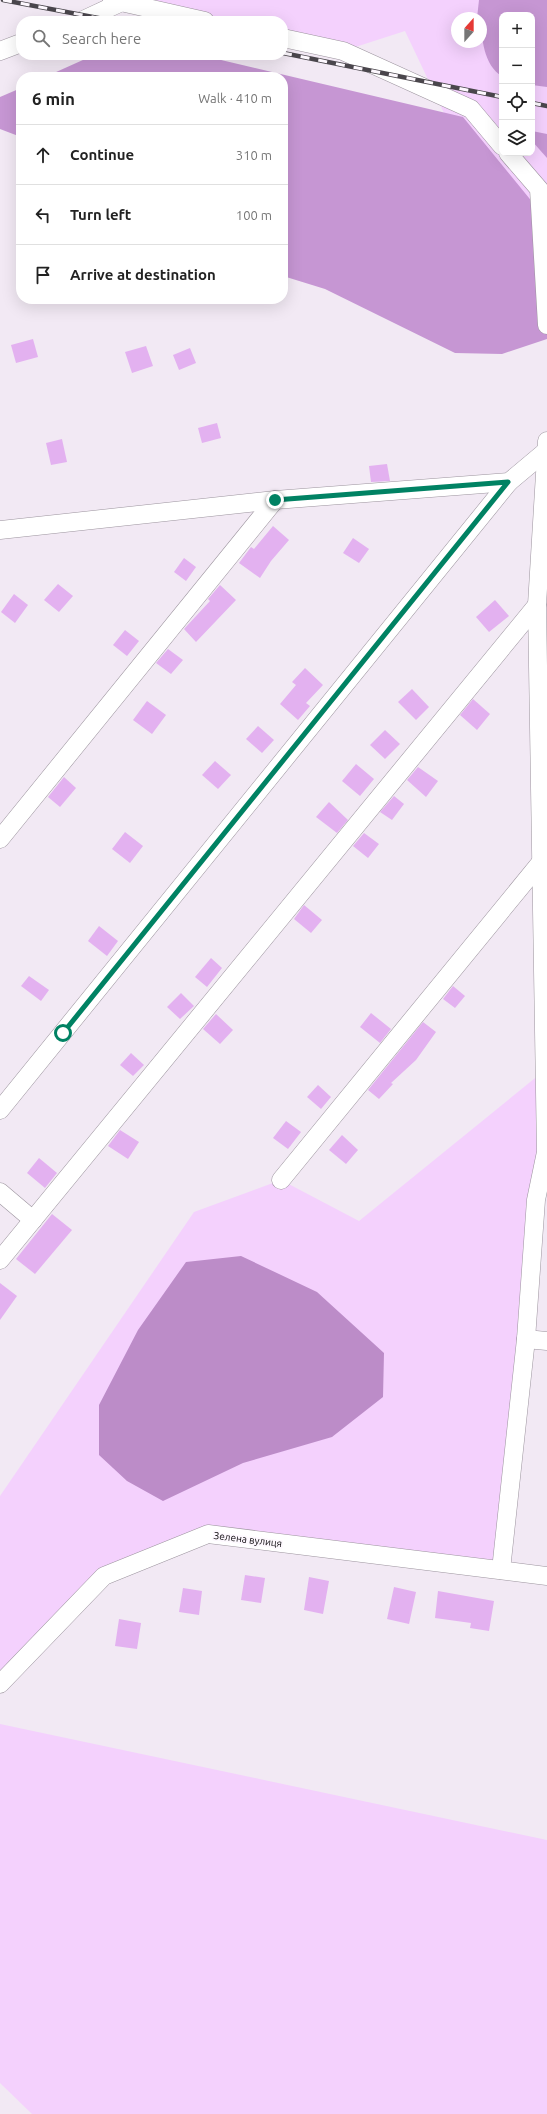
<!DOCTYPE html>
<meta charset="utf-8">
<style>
:root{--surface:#fff;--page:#f2f2f2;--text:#222;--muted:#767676;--line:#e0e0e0}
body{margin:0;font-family:Ubuntu,sans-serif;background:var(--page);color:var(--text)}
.controls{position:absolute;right:12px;top:12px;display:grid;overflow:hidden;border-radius:8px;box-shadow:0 4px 16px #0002}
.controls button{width:36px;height:36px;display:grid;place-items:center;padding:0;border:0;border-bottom:1px solid var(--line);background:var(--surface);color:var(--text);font:20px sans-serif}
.compass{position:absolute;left:451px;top:12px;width:36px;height:36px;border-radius:50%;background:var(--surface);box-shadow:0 4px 16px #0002;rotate:21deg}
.stop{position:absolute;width:12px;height:12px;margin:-9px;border:3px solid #008263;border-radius:50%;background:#fff}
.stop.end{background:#008263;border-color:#fff;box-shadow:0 1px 4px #0008}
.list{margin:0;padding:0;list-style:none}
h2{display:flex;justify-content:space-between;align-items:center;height:52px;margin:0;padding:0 16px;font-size:17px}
h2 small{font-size:13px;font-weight:400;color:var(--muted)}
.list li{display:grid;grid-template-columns:26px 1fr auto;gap:12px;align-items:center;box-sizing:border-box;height:60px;padding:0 16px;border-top:1px solid var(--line)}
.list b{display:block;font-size:15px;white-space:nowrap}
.list em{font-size:13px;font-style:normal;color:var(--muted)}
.icon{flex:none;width:22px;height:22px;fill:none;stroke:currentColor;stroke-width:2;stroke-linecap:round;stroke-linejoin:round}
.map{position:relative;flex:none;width:547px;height:2114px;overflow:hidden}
.search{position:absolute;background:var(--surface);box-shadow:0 4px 16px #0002;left:16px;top:16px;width:272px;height:44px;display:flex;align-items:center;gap:10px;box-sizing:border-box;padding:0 14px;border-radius:16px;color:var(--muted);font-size:15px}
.panel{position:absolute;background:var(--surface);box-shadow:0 4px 16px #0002;left:16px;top:72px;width:272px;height:232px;border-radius:16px}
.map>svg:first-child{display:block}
.green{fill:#f4d1fd;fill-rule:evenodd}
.forest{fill:#c696d3}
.water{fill:#bc8cc8}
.building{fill:#e3b1f0}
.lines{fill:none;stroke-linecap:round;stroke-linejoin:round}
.minor-casing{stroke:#9c949e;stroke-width:19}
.minor{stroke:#fff;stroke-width:18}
.rail-casing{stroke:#4a464c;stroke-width:4.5}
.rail{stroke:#fdf8fe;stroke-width:3;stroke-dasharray:9;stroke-linecap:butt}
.route{stroke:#008263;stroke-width:5}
.labels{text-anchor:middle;stroke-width:3.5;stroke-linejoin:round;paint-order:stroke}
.street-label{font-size:10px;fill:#0d0a0e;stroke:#fdf8fe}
</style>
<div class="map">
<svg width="547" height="2114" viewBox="0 0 547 2114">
<rect width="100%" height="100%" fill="#f2e9f4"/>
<!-- green -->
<g class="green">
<path d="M 123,0 L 547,0 L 547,330 L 405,31 L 343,51 L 283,38 L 283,21 L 205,21 ZM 502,15 L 532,15 L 532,153 L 502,153 ZM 457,18 L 481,18 L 481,42 L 457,42 Z"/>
<path d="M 545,1070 L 547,1151 L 501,1570 L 208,1534 L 104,1576 L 0,1684 L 0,1496 L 194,1212 L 281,1180 L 359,1221 Z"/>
<path d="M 0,1724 L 547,1840 L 547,2114 L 32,2114 L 0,2083 Z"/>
</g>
<!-- forest -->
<g class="forest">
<path d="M 479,0 L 547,0 L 547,87 L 532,85 L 532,15 L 502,15 L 502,76 C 484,66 481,37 481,18 L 477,18 Z"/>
<path d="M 94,55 L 200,55 L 463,117 L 547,220 L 547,339 L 502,354 L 455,353 L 325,289 L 283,276 L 283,77 L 45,77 Z"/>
<path d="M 21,88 L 21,137 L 0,129 L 0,97 Z"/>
<path d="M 532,131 L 547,134 L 547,158 L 532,141 Z"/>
</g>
<!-- water -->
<path class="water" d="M 241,1256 L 317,1292 L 384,1353 L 383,1397 L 332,1437 L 243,1463 L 163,1501 L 127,1481 L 99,1455 L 99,1405 L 138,1330 L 186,1262 Z"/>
<!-- building -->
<g class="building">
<path d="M 33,339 L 38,357 L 16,363 L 11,345 Z"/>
<path d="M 146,346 L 153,366 L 132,373 L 125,352 Z"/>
<path d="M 190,348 L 196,363 L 179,370 L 173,355 Z"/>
<path d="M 217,423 L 221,438 L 202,443 L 198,428 Z"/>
<path d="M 62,439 L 67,462 L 51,465 L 46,443 Z"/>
<path d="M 387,464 L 390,481 L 371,482 L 369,466 Z"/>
<path d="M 273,526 L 289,540 L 271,561 L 260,578 L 239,563 L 251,547 L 254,549 Z"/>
<path d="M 353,538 L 369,549 L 359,563 L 343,553 Z"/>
<path d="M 184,558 L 196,567 L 186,581 L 174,572 Z"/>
<path d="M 58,584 L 73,596 L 59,612 L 44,600 Z"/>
<path d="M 220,585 L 236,600 L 196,642 L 184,629 L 210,601 L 208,599 Z"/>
<path d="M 14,594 L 28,605 L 15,623 L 1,612 Z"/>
<path d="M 495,600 L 509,616 L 489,632 L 476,617 Z"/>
<path d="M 125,630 L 139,641 L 127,656 L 113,645 Z"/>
<path d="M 168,649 L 183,660 L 171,674 L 156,663 Z"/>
<path d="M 305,668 L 323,685 L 306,703 L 310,706 L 298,720 L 280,704 L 296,685 L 292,682 Z"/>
<path d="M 412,689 L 429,707 L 416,720 L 398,702 Z"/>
<path d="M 473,699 L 490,714 L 477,730 L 460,715 Z"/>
<path d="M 147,701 L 166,715 L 152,734 L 133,720 Z"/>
<path d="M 258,726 L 274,740 L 262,753 L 246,739 Z"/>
<path d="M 385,730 L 400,744 L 385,759 L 370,745 Z"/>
<path d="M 215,761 L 231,775 L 218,789 L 202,775 Z"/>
<path d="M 356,764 L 374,779 L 360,796 L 342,781 Z"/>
<path d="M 418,767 L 438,781 L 426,797 L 407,780 Z"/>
<path d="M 64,777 L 76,788 L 60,807 L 48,797 Z"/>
<path d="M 394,796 L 404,804 L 392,820 L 380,812 Z"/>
<path d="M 329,802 L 348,820 L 337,833 L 316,817 Z"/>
<path d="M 125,832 L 143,846 L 130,863 L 112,849 Z"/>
<path d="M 364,833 L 379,844 L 368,858 L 353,846 Z"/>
<path d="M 304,905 L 322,920 L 311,933 L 294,919 Z"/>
<path d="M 99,926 L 118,941 L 107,956 L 88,941 Z"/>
<path d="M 211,958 L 222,968 L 207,987 L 195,977 Z"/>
<path d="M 29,976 L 49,990 L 41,1001 L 21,986 Z"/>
<path d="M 453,986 L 465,996 L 455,1008 L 443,999 Z"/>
<path d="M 181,993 L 194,1006 L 180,1019 L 167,1007 Z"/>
<path d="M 371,1013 L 391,1029 L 380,1043 L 360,1027 Z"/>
<path d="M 216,1014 L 233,1030 L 220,1044 L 203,1029 Z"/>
<path d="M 423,1022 L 436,1032 L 416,1060 L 391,1083 L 393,1084 L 379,1099 L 368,1090 Z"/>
<path d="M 131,1053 L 144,1065 L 133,1076 L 120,1065 Z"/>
<path d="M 318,1085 L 331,1097 L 321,1109 L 307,1097 Z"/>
<path d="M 286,1121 L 301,1132 L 288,1149 L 273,1138 Z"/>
<path d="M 120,1130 L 139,1142 L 128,1159 L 108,1146 Z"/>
<path d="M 342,1135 L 358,1150 L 346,1164 L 329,1150 Z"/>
<path d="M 39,1158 L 57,1173 L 45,1188 L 27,1173 Z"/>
<path d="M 52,1214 L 72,1230 L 35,1274 L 16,1259 Z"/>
<path d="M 0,1283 L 17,1296 L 0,1320 Z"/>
<path d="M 245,1575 L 265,1578 L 261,1603 L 241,1600 Z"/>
<path d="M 309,1577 L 329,1581 L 323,1614 L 304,1610 Z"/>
<path d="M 394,1587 L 416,1592 L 409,1624 L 387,1619 Z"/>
<path d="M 183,1588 L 202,1591 L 199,1615 L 179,1612 Z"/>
<path d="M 438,1591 L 494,1601 L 489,1631 L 470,1628 L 471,1623 L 435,1618 Z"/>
<path d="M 119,1619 L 141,1623 L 137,1649 L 115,1646 Z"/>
</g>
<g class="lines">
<!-- minor casing -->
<g class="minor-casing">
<g id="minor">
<path d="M 112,0 L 205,21"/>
<path d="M 81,21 L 126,0"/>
<path d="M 283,38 L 343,51 L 471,109 L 502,146"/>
<path d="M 0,51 L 21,43"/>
<path d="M 508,153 L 539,189 L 547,325"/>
<path d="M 0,530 L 275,500 L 509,482 L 546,451"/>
<path d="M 0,839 L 275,500"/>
<path d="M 0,1110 L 509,482"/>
<path d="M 281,1180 L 541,862"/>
<path d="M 0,1192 L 33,1220"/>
<path d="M 0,1260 L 537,605"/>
<path d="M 526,1339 L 547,1341"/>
<path d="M 501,1570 L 526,1339 L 536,1200 L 546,1152 L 537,605 L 547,441"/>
<path d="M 0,1684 L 104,1576 L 208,1534 L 547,1576"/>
</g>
</g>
<!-- minor -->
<use href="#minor" class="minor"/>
<!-- rail casing -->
<g class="rail-casing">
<g id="rail">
<path d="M 3,0 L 114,21"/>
<path d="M 283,53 L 502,97"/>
<path d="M 532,103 L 547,106"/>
</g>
</g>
<!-- rail -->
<use href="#rail" class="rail"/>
</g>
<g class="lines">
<!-- route -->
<path class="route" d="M 63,1033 L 508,482 L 275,500"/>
</g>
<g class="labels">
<!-- street labels -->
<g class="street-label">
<text transform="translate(248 1539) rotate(7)" y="4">Зелена вулиця</text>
</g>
</g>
</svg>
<div class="controls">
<button>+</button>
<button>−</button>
<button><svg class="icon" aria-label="locate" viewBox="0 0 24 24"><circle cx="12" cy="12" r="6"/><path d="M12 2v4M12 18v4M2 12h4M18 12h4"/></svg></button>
<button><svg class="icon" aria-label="layers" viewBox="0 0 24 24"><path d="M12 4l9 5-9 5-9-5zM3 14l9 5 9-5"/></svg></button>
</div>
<svg class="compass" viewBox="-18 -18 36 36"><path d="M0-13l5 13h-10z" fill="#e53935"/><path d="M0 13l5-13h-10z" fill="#767676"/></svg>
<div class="stop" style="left:63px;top:1033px"></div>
<div class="stop end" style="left:275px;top:500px"></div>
<div class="search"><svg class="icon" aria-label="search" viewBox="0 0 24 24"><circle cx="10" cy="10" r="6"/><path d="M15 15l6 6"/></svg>Search here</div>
<section class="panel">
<h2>6 min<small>Walk · 410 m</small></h2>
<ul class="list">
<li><svg class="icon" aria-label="ahead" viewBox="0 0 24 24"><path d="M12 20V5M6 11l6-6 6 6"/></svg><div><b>Continue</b></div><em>310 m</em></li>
<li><svg class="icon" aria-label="left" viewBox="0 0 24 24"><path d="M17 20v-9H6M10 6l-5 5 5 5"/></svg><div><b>Turn left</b></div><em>100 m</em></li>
<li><svg class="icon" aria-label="arrive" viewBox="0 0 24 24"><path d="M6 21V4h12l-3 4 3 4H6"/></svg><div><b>Arrive at destination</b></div></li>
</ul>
</section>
</div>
